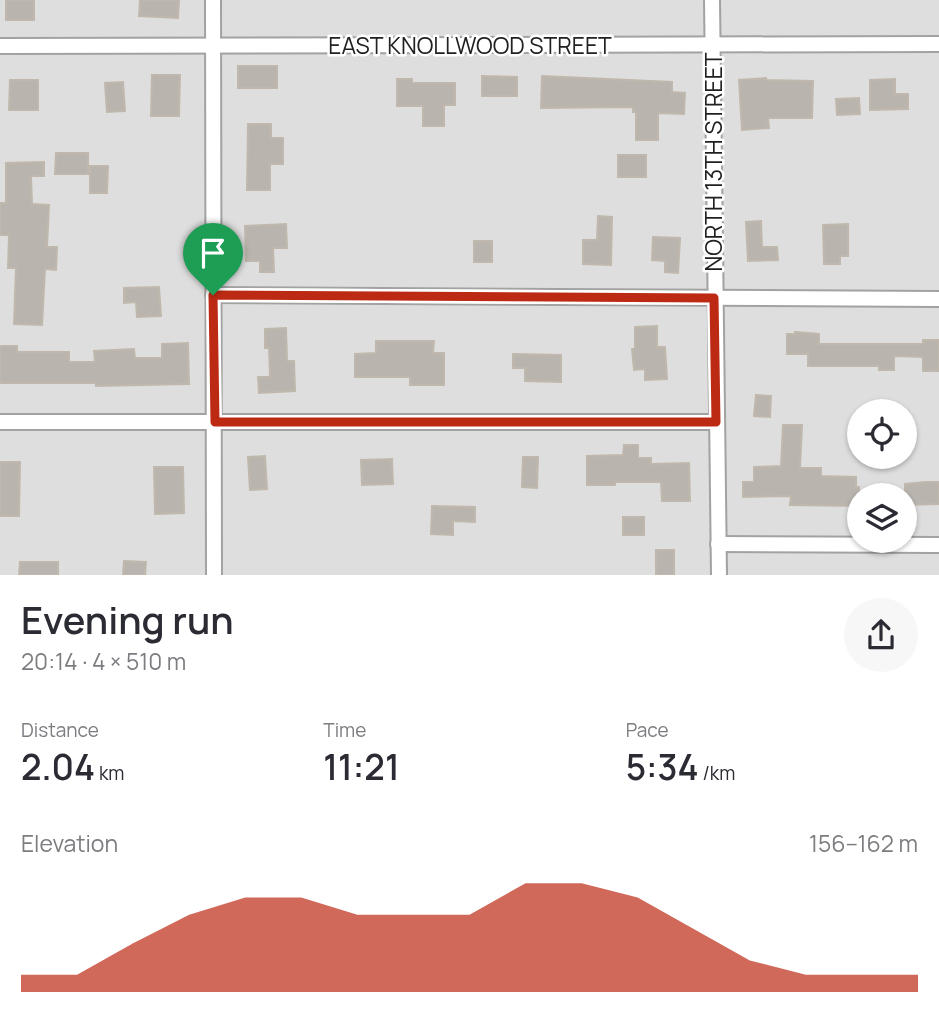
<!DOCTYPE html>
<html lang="en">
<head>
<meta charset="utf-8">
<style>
	body { margin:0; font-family:Manrope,sans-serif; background:#f7f7f7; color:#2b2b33; height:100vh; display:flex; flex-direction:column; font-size:26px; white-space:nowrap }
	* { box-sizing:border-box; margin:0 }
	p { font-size:23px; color:#7c7c81 }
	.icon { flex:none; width:38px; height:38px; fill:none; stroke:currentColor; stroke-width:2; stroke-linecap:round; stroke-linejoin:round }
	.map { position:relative; height:575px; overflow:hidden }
	.panel { display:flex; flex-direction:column; background:#fff; flex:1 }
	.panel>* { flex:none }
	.tools { position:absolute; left:847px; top:399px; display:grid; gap:14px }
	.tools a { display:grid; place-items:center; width:70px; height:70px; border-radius:50%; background:#fff; box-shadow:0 2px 5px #0004; font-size:35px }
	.pin { position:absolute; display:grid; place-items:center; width:60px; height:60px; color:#fff; margin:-72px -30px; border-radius:50% 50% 50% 0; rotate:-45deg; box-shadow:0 0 7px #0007 }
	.pin .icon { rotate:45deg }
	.round { display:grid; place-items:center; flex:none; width:74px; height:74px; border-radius:37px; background:#f7f7f7 }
	.overview { display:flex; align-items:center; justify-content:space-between; height:119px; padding:0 21px }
	h1 { font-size:38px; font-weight:600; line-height:52px }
	.metrics { display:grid; grid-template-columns:repeat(3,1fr); gap:10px; height:119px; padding:7px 21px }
	.metrics div { display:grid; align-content:center }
	.metrics b { font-size:35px; font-weight:600 }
	.metrics small { font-size:19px; font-weight:400 }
	.metrics p { font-size:19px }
	.chart { height:196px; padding:14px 21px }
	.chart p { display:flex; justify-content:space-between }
	.chart svg { width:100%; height:126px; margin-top:7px; fill:#bd2a14; opacity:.7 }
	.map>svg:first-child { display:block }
</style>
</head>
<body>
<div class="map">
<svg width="939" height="575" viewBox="0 0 939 575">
	<rect width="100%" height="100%" fill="#f0eee8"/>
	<path fill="#dfdede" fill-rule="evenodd" d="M0 0H939V575H0ZM859 411H905V457H859ZM859 495H905V541H859Z"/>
	<g fill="#b9b5ae" stroke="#c0b8ac" stroke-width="2">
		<rect x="6" y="0" width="28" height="20"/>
		<path d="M140 0H179L178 18 139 16Z"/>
		<rect x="238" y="66" width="39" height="22"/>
		<path d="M152 75H180L179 116H151Z"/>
		<path d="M482 76 517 77V96H482Z"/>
		<path d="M542 76 672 82V92L685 93 684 114 658 113V140H636V112H633V107L541 108Z"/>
		<path d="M766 78V80L813 81 812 118H768L769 128 742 130 739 80Z"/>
		<path d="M397 79H412V83H455V105H444V126H423V106H397Z"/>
		<path d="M895 79V94H908V109L870 110V80Z"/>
		<path d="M10 80H38V110H9Z"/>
		<path d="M123 82 125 111 107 112 105 83Z"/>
		<path d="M859 98 860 114 837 115 836 99Z"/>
		<path d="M248 124H271V138H283V164H270V190H247Z"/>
		<path d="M56 153H88V174H55Z"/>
		<rect x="618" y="155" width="28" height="22"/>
		<path d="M44 162V176H31L32 204 49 205 47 247H57L56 270 45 269 42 325 14 324 16 268H8L9 235H0V203H6V163Z"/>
		<path d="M90 166H108L107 193H90Z"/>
		<path d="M598 216 612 217 611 265 583 264V240H597Z"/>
		<path d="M761 221 762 247H777L778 260 748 261 746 222Z"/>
		<path d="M286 224 287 248H273L274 272H260V261H246L245 226Z"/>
		<path d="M848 224V256H840V264H824L823 225Z"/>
		<path d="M653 237 680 238 678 273 665 272V261L652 260Z"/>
		<rect x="474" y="241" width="18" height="21"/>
		<path d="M159 287 161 316 137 317 136 302 124 303V288Z"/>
		<path d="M657 326V347H665L667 379 645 380V369L634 370 632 349H635V327Z"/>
		<path d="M286 328 287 361H294L295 391 259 393 258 377H270L269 348H265V329Z"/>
		<path d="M795 332 819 334V344H923V340H939V371H923V357L894 356V370H879V366H808V354H787V334H795Z"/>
		<path d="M376 341H434L433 353H444V385H410V377H355V354L376 353Z"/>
		<path d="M188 343 189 384 96 386V383H0V346H17V352H69V362H95L94 351 134 349 135 358H162V344Z"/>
		<path d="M513 354 561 355V382L525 381V368H513Z"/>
		<path d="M756 395 771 396 770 417 754 416Z"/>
		<path d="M783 425H802L800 468H821V476L856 477V487H859V506L790 505 791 496 743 497V482H754V467L781 466Z"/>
		<path d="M624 445H638V458H651V464L689 463 690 501H662L661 482H615V485H587V456L623 455Z"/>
		<path d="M265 456 267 489 250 490 248 457Z"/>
		<path d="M523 457H538L537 488 522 487Z"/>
		<path d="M392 459 393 484 362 485 361 460Z"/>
		<path d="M0 462H20L19 516H0Z"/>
		<path d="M154 467H183L184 513 155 514Z"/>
		<path d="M926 482H939V504L905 505V484Z"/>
		<path d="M432 506 475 507V522L453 521V535L431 534Z"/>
		<rect x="623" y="517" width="21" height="18"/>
		<rect x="656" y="550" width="18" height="25"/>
		<path d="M124 561 146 562 145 575H123Z"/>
		<path d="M20 562H58V575H19Z"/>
	</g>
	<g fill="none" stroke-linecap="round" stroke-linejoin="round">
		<defs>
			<g id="minor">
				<path d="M213 0 214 575"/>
				<path d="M712 0 719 575"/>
				<path d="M0 46 939 44"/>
				<path d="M213 295 939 299"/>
				<path d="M0 422H716"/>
				<path d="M718 544 939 545"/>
			</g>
		</defs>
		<use href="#minor" stroke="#a2a2a2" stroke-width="18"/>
		<use href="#minor" stroke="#fff" stroke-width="14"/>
	</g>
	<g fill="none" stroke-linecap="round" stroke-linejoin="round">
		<defs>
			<path id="route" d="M213 295 714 298 716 422H215Z"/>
		</defs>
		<use href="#route" stroke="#fff" stroke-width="14"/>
		<use href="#route" stroke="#bd2a14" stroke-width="9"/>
	</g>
	<g text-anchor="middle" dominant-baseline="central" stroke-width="5" stroke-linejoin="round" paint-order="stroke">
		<g font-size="23" fill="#212121" stroke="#fff">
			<text x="470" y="45">EAST KNOLLWOOD STREET</text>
			<text transform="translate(713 162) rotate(-90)">NORTH 13TH STREET</text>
		</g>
	</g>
</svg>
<div class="tools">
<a><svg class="icon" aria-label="locate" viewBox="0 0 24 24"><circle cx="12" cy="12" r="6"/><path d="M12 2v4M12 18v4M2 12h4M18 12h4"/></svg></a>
<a><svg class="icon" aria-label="layers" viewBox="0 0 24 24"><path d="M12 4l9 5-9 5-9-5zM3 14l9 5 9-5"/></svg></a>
</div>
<div class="pin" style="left:213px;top:295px;background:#1e9e55"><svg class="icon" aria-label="arrive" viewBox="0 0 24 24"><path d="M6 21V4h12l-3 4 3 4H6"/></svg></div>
</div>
<section class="panel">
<div class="overview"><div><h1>Evening run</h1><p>20:14 · 4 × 510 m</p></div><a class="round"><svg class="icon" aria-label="share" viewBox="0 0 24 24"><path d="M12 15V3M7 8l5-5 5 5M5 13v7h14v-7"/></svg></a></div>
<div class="metrics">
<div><p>Distance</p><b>2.04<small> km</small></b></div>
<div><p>Time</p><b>11:21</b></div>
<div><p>Pace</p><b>5:34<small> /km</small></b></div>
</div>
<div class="chart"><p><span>Elevation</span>156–162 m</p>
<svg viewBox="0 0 160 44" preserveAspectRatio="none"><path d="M0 44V38L10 38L20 27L30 17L40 11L50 11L60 17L70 17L80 17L90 6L100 6L110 11L120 22L130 33L140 38L150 38L160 38V44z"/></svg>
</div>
</section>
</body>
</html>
